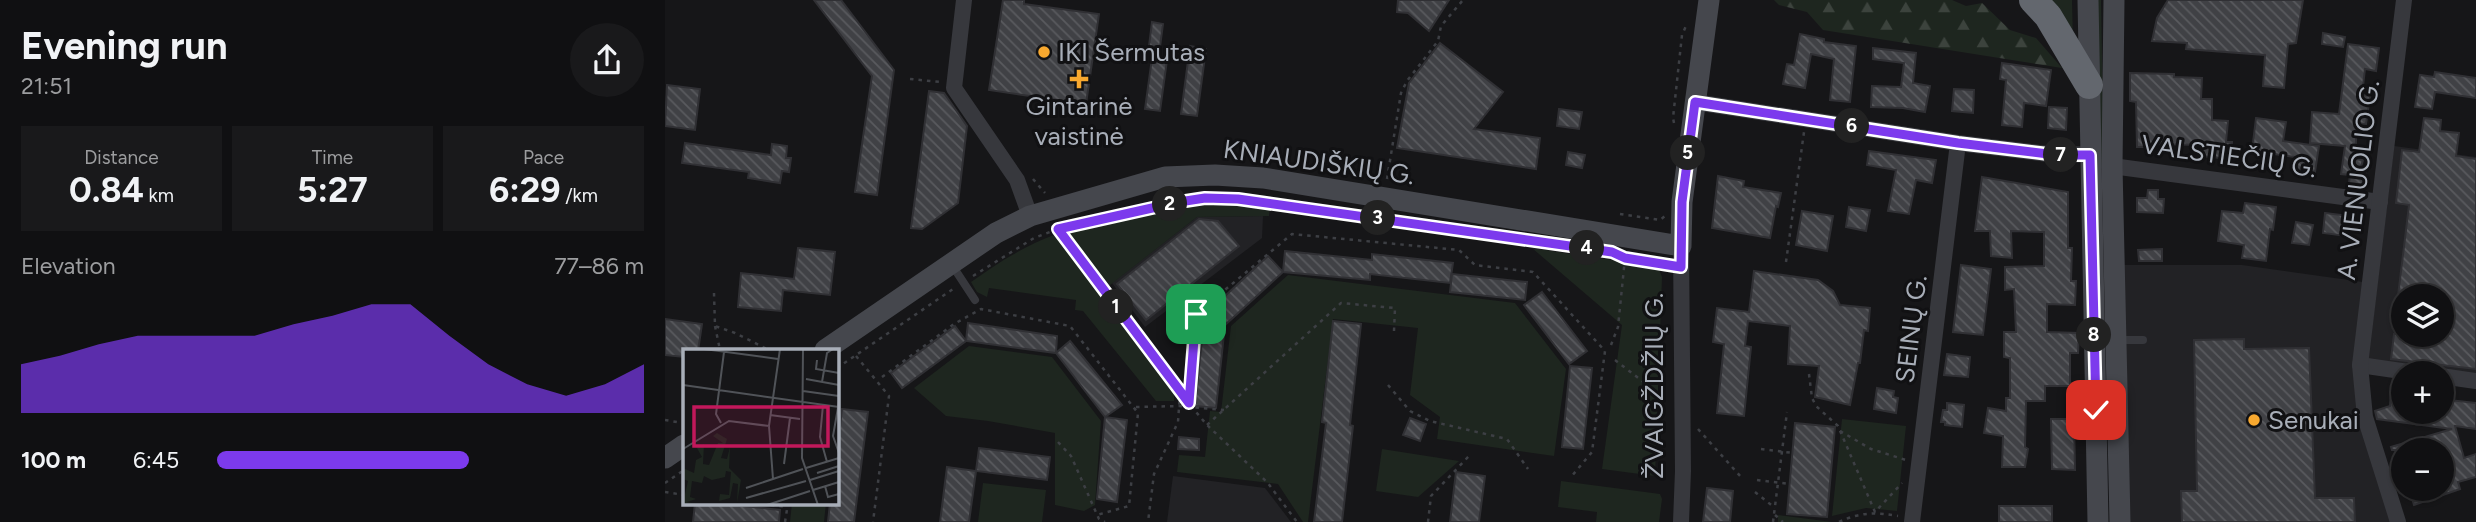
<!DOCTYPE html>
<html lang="en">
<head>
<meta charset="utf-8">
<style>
	body { margin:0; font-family:Figtree,sans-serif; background:#19191b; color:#f1f3f6; height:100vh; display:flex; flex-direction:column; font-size:26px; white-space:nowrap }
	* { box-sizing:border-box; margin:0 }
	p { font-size:23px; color:#9c9d9f }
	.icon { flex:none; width:38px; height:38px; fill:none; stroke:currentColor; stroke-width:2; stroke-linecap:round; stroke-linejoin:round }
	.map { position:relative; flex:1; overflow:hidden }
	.details { display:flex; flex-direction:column; background:#101012; width:665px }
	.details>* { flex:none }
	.controls { position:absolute; left:1726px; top:284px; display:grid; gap:14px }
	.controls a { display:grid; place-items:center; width:63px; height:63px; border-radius:50%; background:#101012; box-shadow:0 2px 5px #0004,0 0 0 2px #303032; font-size:35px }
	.pin { position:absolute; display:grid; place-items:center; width:60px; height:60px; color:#fff; margin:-30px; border-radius:14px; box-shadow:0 4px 10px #0006 }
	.km { position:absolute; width:35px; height:35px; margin:-18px; border-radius:50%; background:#222; color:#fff; font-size:19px; line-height:35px; text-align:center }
	.round { display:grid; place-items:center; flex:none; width:74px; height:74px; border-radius:37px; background:#19191b }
	.headline { display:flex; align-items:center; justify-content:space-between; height:119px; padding:0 21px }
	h1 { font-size:38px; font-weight:700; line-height:52px }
	.metrics { display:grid; grid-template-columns:repeat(3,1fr); gap:10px; height:119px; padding:7px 21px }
	.metrics div { display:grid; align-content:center; border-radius:0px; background:#19191b; text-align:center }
	.metrics b { font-size:35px; font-weight:700 }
	.metrics small { font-size:19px; font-weight:400 }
	.metrics p { font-size:19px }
	.chart { height:196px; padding:14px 21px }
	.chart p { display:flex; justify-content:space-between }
	.chart svg { width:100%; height:126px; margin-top:7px; fill:#7c3aed; opacity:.7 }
	ul { padding:0 21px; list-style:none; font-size:23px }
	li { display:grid; grid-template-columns:112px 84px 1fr; align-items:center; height:52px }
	li i { height:18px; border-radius:9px; background:#7c3aed }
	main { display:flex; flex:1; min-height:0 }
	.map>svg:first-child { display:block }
</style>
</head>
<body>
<main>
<section class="details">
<div class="headline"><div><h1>Evening run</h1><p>21:51</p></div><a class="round"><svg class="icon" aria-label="share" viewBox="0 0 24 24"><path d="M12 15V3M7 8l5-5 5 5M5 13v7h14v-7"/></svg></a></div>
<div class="metrics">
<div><p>Distance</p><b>0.84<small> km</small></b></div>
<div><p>Time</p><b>5:27</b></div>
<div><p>Pace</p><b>6:29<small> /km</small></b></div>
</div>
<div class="chart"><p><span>Elevation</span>77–86 m</p>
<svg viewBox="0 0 160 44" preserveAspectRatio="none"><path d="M0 44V27L10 24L20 20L30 17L40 17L50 17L60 17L70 13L80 10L90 6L100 6L110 17L120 27L130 34L140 38L150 34L160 27V44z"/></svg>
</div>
<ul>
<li><b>100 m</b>6:45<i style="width:59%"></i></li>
</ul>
</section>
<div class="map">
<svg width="1811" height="522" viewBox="0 0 1811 522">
	<defs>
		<pattern id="forest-firs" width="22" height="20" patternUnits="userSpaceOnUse" patternTransform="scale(1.75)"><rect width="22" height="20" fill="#1e261f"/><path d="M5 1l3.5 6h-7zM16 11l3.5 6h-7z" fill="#3c433d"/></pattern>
		<pattern id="building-back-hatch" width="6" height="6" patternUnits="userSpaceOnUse" patternTransform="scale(1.75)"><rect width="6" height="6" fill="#404145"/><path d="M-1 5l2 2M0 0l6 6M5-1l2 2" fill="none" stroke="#595a5e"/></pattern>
	</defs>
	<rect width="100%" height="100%" fill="#161618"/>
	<g fill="#222225" fill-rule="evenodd">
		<path d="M1729 146 1811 157V375L1703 360ZM1738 296H1776V334H1738Z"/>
		<path d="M598 216 597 238 480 327 447 283 532 217Z"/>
		<path d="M1455 265H1577L1705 283 1695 365 1733 522H1462Z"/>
		<path d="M508 476 600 488 626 522H502Z"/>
	</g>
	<g fill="#1e261f">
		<path d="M1379 0H1407L1408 43Z"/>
		<path d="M1429 0H1436L1439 168H1433Z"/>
		<path d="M540 204 605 206 604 216 532 217 440 289 399 232Z"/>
		<path d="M392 234 509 391V401H491L418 311 410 310 411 300 324 288 322 297 312 292 306 282C333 263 360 245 392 234Z"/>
		<path d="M867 248 993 267 997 277 990 476 937 469 957 325Z"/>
		<path d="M623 275 850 303 901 369 889 456 772 439 775 417 745 395 753 328 668 319 643 522H638L613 484 512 472 514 455 540 457 545 411 556 412 566 326Z"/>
		<path d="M304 346 387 357 436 421 430 505 419 511 390 505V433L323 421 281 416 249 388Z"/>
		<path d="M1177 419 1241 426 1232 511 1201 508 1167 516Z"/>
		<path d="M717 449 794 461 753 497 711 491Z"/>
		<path d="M896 481 995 494 997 499 994 522H931L932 512 893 507Z"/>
		<path d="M318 483 381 490 377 522H313Z"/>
		<path d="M127 503H161L159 522H125Z"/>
		<path d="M1113 515 1167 522H1113Z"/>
	</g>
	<path fill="url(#forest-firs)" d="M1109 0H1287L1301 6 1317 3 1345 30 1371 38 1397 68 1158 30 1142 12 1114 5Z"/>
	<g fill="url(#building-back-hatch)" stroke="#303034" stroke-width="2">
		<path d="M149 0H176L229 70 212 195 190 192 207 76Z"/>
		<path d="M338 0H359V4L434 14 421 104 324 90Z"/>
		<path d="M733 0H784L764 31 743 13 732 12Z"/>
		<path d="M1503 0H1638L1631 43 1623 44 1619 88 1598 86 1600 55 1521 49 1522 43 1487 41 1492 18Z"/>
		<path d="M487 22 498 24 495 47 484 46Z"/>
		<path d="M1658 33 1680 37 1678 47 1657 44Z"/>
		<path d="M1135 34 1159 39V42L1191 46 1185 102 1165 100 1169 59 1146 54 1140 88 1118 84 1122 64 1129 65Z"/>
		<path d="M775 43 838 92 809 129 875 138 871 169 732 148 744 83Z"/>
		<path d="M1683 44 1714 48 1711 71 1700 69 1697 95 1705 96 1701 124 1692 123 1690 159 1698 160 1696 167 1701 168 1699 185 1684 183 1685 175 1676 174 1680 146 1645 143 1647 112 1674 114Z"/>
		<path d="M525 46 541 49 532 116 516 114Z"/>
		<path d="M1208 48 1251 53 1248 83 1265 86 1260 112 1238 108 1206 107 1207 86 1236 87 1239 63 1208 59Z"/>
		<path d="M487 58 502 60 495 111 480 109Z"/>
		<path d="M1337 63 1386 70 1381 106 1359 103 1357 127 1337 125 1341 80 1335 79Z"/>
		<path d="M1770 72 1811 78V98L1770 92 1767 109 1750 107 1755 75 1769 77Z"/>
		<path d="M1465 73 1509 74V77L1537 78 1536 99H1547V120L1563 121 1561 142H1567L1565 159 1537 156 1538 145 1490 144V147H1472L1471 102 1465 101Z"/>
		<path d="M2 85 35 89 30 130 0 126Z"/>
		<path d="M1289 89 1309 90 1308 113 1287 111Z"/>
		<path d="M264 91 279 93 302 126 293 203 257 229 246 228Z"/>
		<path d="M1384 107 1402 108 1401 130 1383 128Z"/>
		<path d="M894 109 917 112 914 129 892 126Z"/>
		<path d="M1591 118 1621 122 1618 141 1654 146 1650 172 1628 169 1630 157 1587 151Z"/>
		<path d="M1759 118 1776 120 1775 131 1794 133 1791 156 1811 159V369L1726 359 1729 334H1776V296H1733L1744 205 1731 203 1737 150 1754 152Z"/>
		<path d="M20 143 106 155 107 144 122 146 121 158H126L124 172 117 171 115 183 83 178 84 172 17 163Z"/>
		<path d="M1204 151 1271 160 1267 183 1251 180 1244 214 1223 211 1231 170 1202 165Z"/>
		<path d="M903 152 920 155 917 168 901 165Z"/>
		<path d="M1053 176 1079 181 1078 187 1116 193 1113 207 1111 206 1105 238 1047 228Z"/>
		<path d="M1317 177 1403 192V248H1407L1406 281H1411L1410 305 1382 304V332L1414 333 1413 353H1405V386H1380V401H1361L1360 447 1363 449 1360 467H1337L1338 436 1319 433 1323 408 1341 411V398H1345V358L1339 357V332H1351L1349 289 1340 290V267L1379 266V232L1346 231 1347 258 1326 256 1325 231H1310Z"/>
		<path d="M1483 190H1493V199H1499L1498 213 1472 212V198H1482Z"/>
		<path d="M1580 203 1611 207 1608 230 1605 229 1601 261 1577 258 1579 245 1553 241 1557 211 1578 213Z"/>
		<path d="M1184 207 1205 210 1201 231 1181 227Z"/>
		<path d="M1137 211 1168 216 1162 251 1131 245Z"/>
		<path d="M1660 213 1685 216 1681 236 1658 233Z"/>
		<path d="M534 219 553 221 574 246 481 320 452 284Z"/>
		<path d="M1631 222 1648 225 1644 245 1627 243Z"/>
		<path d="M133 248 170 252 165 295 118 290 116 311 73 307 76 273 129 279Z"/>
		<path d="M1497 249V261H1474L1473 250Z"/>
		<path d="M620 251 707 260V254L788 263 785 283 705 274V280L618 272Z"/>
		<path d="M603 256 618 272 560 325 546 309Z"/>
		<path d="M1296 265 1326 269 1318 335 1288 332Z"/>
		<path d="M1089 271 1153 280 1168 291 1175 305 1205 308 1203 331 1199 330 1195 363H1193L1185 405 1150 397 1154 366 1123 364 1125 326 1083 321 1080 346 1086 347 1079 416 1052 413 1059 344 1048 342 1052 308 1084 312Z"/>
		<path d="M787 274 862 282 860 300 785 292Z"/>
		<path d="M877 292 922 351 904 364 859 305Z"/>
		<path d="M0 319 37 324 33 351H19V357L0 355Z"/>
		<path d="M668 321 696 324 685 425 688 426 677 522H649L661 423 657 422Z"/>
		<path d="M539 322 560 325 551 408 530 406Z"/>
		<path d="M303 323 392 336 391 353 301 341Z"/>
		<path d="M290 326 301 341 237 388 226 373Z"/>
		<path d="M1579 339V349L1644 348 1650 498H1689L1690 522H1517L1516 491H1532L1529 340Z"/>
		<path d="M405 341 457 405 440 417 391 353Z"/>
		<path d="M1282 354 1305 357 1303 377 1279 375Z"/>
		<path d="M905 366 927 368 918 449 897 447Z"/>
		<path d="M1212 388 1229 391 1228 397 1233 398 1231 413 1209 409Z"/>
		<path d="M1726 391 1738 393V411H1776V399L1811 403V429L1790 426 1799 458 1811 454V477L1793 482 1795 489 1749 505 1744 488H1776V450H1727L1726 447 1787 429 1712 419 1710 411 1725 406Z"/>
		<path d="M1282 403 1299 405 1297 427 1280 425V422H1276L1278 410H1282Z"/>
		<path d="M177 409 203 412 189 522H163L165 503H172V452Z"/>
		<path d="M440 417 462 420 452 502 432 499Z"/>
		<path d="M745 418 761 424 755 441 738 435Z"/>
		<path d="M1386 419H1409L1410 470 1387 469Z"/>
		<path d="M1130 423 1170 427 1162 517 1122 514Z"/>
		<path d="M514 437 534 439V450L513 449Z"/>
		<path d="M314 448 385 457 382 480 311 471Z"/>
		<path d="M282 467 311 471 304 522H275Z"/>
		<path d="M791 472 820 476 814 522H785Z"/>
		<path d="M1042 488 1068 491 1065 522H1038Z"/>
		<path d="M30 503H53L115 510 114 522H28Z"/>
		<rect x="1334" y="506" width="53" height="16"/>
	</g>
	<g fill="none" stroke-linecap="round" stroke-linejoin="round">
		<g stroke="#3d3f44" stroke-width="2.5" stroke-dasharray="3.5 5" stroke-linecap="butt">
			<path d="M245 79 276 82"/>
			<path d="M1009 123 1008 118 1017 35 1021 26"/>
			<path d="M368 179 380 193"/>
			<path d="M722 179 736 93 742 81 773 41 776 26 798 0"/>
			<path d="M955 214 995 220 1000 216"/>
			<path d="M393 229 515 393 513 422 489 474 483 522"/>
			<path d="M953 255 960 258 1001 264"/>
			<path d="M1121 262 1139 132"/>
			<path d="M308 276 369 238 393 229 514 202 540 198 573 199 826 234"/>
			<path d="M49 293 50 326 70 333 104 350"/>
			<path d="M50 326 55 350"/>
			<path d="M946 345 953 327 960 258"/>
			<path d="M191 356 224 396 208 522"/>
			<path d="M950 360 1003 401"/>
			<path d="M172 368 291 287"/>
			<path d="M1144 374 1147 398 1151 406 1173 426 1210 512 1237 483"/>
			<path d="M217 377 289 324 316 309 405 326 473 413 464 506 432 515"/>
			<path d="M723 385 745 411 765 421 842 439 863 469"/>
			<path d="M515 393 542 425 602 482 632 522"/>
			<path d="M524 403 531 314 627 234 794 250 810 265 868 272 940 351 927 452 906 477"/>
			<path d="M471 407 514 406 559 410"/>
			<path d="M0 420 12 422"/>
			<path d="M542 425 676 303 730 308 729 331"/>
			<path d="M1033 429 1076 477"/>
			<path d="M1175 431 1206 449 1241 460"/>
			<path d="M393 442 406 456 434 519 440 522"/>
			<path d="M1096 449 1128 453"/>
			<path d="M1092 480 1125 484"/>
			<path d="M0 483 19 470"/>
			<path d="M0 492 19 495"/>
			<path d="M1090 492 1110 508"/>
			<path d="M89 503 122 507"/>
			<path d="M1110 515 1118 522"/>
			<path d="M120 522 123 503"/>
			<path d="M763 522 766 496 804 456"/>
			<path d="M1108 522 1122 412"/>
			<path d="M1174 522C1195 512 1212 512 1233 516"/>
		</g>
		<g stroke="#37383d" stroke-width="8">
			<path d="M287 265 310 300"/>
			<path d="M1452 340H1478"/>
		</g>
		<g stroke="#37383d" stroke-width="16">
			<path d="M299 0 289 88 352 180 365 216"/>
			<path d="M1030 102 1293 143 1391 155 1425 154"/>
			<path d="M1447 166 1715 202"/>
			<path d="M1016 246 1018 471 1016 522"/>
			<path d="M1695 365 1750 373"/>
			<path d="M1776 376 1811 381"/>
			<path d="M1247 522 1293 143"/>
			<path d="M1733 522 1700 417 1695 365 1739 0"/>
		</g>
		<g stroke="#45474d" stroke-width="21">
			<path d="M1423 0 1433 522"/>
			<path d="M1449 0 1447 166 1455 522"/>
			<path d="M160 350 331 233 365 216 500 177 550 175 598 178 1016 246 1017 202 1044 0"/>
			<path d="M0 458 19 445"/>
		</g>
		<path stroke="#63676e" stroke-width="28" d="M1368 0 1383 16 1424 85"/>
	</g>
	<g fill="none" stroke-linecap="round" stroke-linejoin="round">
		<defs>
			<path id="route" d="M531 314 524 403 393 229 514 202 540 198 573 199 947 252 960 258 1016 267 1017 202 1030 102 1293 143 1391 155H1425L1431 410"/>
		</defs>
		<use href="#route" stroke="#fff" stroke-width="14"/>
		<use href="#route" stroke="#7c3aed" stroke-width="9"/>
	</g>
	<g fill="#f7a82f" stroke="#111113" stroke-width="2.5">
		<circle cx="379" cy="52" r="7"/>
		<path d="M410.5 68.5h7v7h7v7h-7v7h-7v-7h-7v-7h7z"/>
		<circle cx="1589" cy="420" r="7"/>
	</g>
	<g text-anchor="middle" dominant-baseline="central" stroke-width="6" stroke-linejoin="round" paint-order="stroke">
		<g font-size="26" fill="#a8aeb8" stroke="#111113" text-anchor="start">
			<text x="393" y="52">IKI Šermutas</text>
			<text x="414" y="106" text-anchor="middle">Gintarinė<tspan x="414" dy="30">vaistinė</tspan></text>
			<text x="1603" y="420">Senukai</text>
		</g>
		<g font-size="26" fill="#a8aeb8" stroke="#111113">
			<text transform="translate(1564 156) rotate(8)">VALSTIEČIŲ G.</text>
			<text transform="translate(654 162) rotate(8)">KNIAUDIŠKIŲ G.</text>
			<text transform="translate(1693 180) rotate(-83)">A. VIENUOLIO G.</text>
			<text transform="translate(1246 329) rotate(-83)">SEINŲ G.</text>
			<text transform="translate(989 386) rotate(-90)">ŽVAIGŽDŽIŲ G.</text>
		</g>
	</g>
	<g transform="translate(18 349)">
		<rect width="156" height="156" fill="#161618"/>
		<path d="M34 84 44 90 38 109 44 110 47 98 46 119 58 131 54 154 55 135 50 134 47 149 36 152 37 145 46 146 48 123 43 122 42 128 29 131 21 127 19 134 9 132 7 148 13 150 4 153 13 155 0 154 5 132 0 130V119L11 124 13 111 19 108 14 99 21 95 20 115 26 116 35 94H40L30 87Z" fill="#1e261f"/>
		<path fill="none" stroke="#505358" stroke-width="2" d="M21 0 95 10M120 0 119 109 135 156M134 11 133 20 156 24M123 30 156 36M139 33 144 4 150 0M0 36 156 58M120 42 156 47M156 53 150 87 156 104M140 56 137 88 144 113M87 66 117 70M38 74 33 65 41 3M86 77 90 130M0 100 46 72 86 77 97 0M101 115 107 69M123 119 156 109M134 124 156 117M127 131 156 122M142 137 145 148 156 145M63 139 120 120M130 141 156 133M63 149 123 132M84 156 127 142"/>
		<path fill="#c2185b" fill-opacity="0.15" stroke="#c2185b" stroke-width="3.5" d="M11 58H145V97H11Z"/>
		<rect width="156" height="156" fill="none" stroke="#a8aeb8" stroke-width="3.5"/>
	</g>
</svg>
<div class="controls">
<a><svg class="icon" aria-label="layers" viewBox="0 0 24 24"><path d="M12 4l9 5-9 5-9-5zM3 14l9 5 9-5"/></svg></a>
<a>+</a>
<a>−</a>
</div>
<div class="pin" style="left:531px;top:314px;background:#1e9e55"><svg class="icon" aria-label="arrive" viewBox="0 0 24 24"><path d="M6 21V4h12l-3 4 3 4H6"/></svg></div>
<div class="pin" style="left:1431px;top:410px;background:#d93025"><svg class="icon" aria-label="check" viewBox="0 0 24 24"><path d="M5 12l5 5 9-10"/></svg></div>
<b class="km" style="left:451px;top:307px">1</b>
<b class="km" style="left:505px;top:204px">2</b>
<b class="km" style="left:713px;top:218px">3</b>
<b class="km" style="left:922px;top:248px">4</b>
<b class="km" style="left:1023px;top:153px">5</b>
<b class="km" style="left:1187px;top:126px">6</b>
<b class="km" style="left:1396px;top:155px">7</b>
<b class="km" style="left:1429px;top:335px">8</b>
</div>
</main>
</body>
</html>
